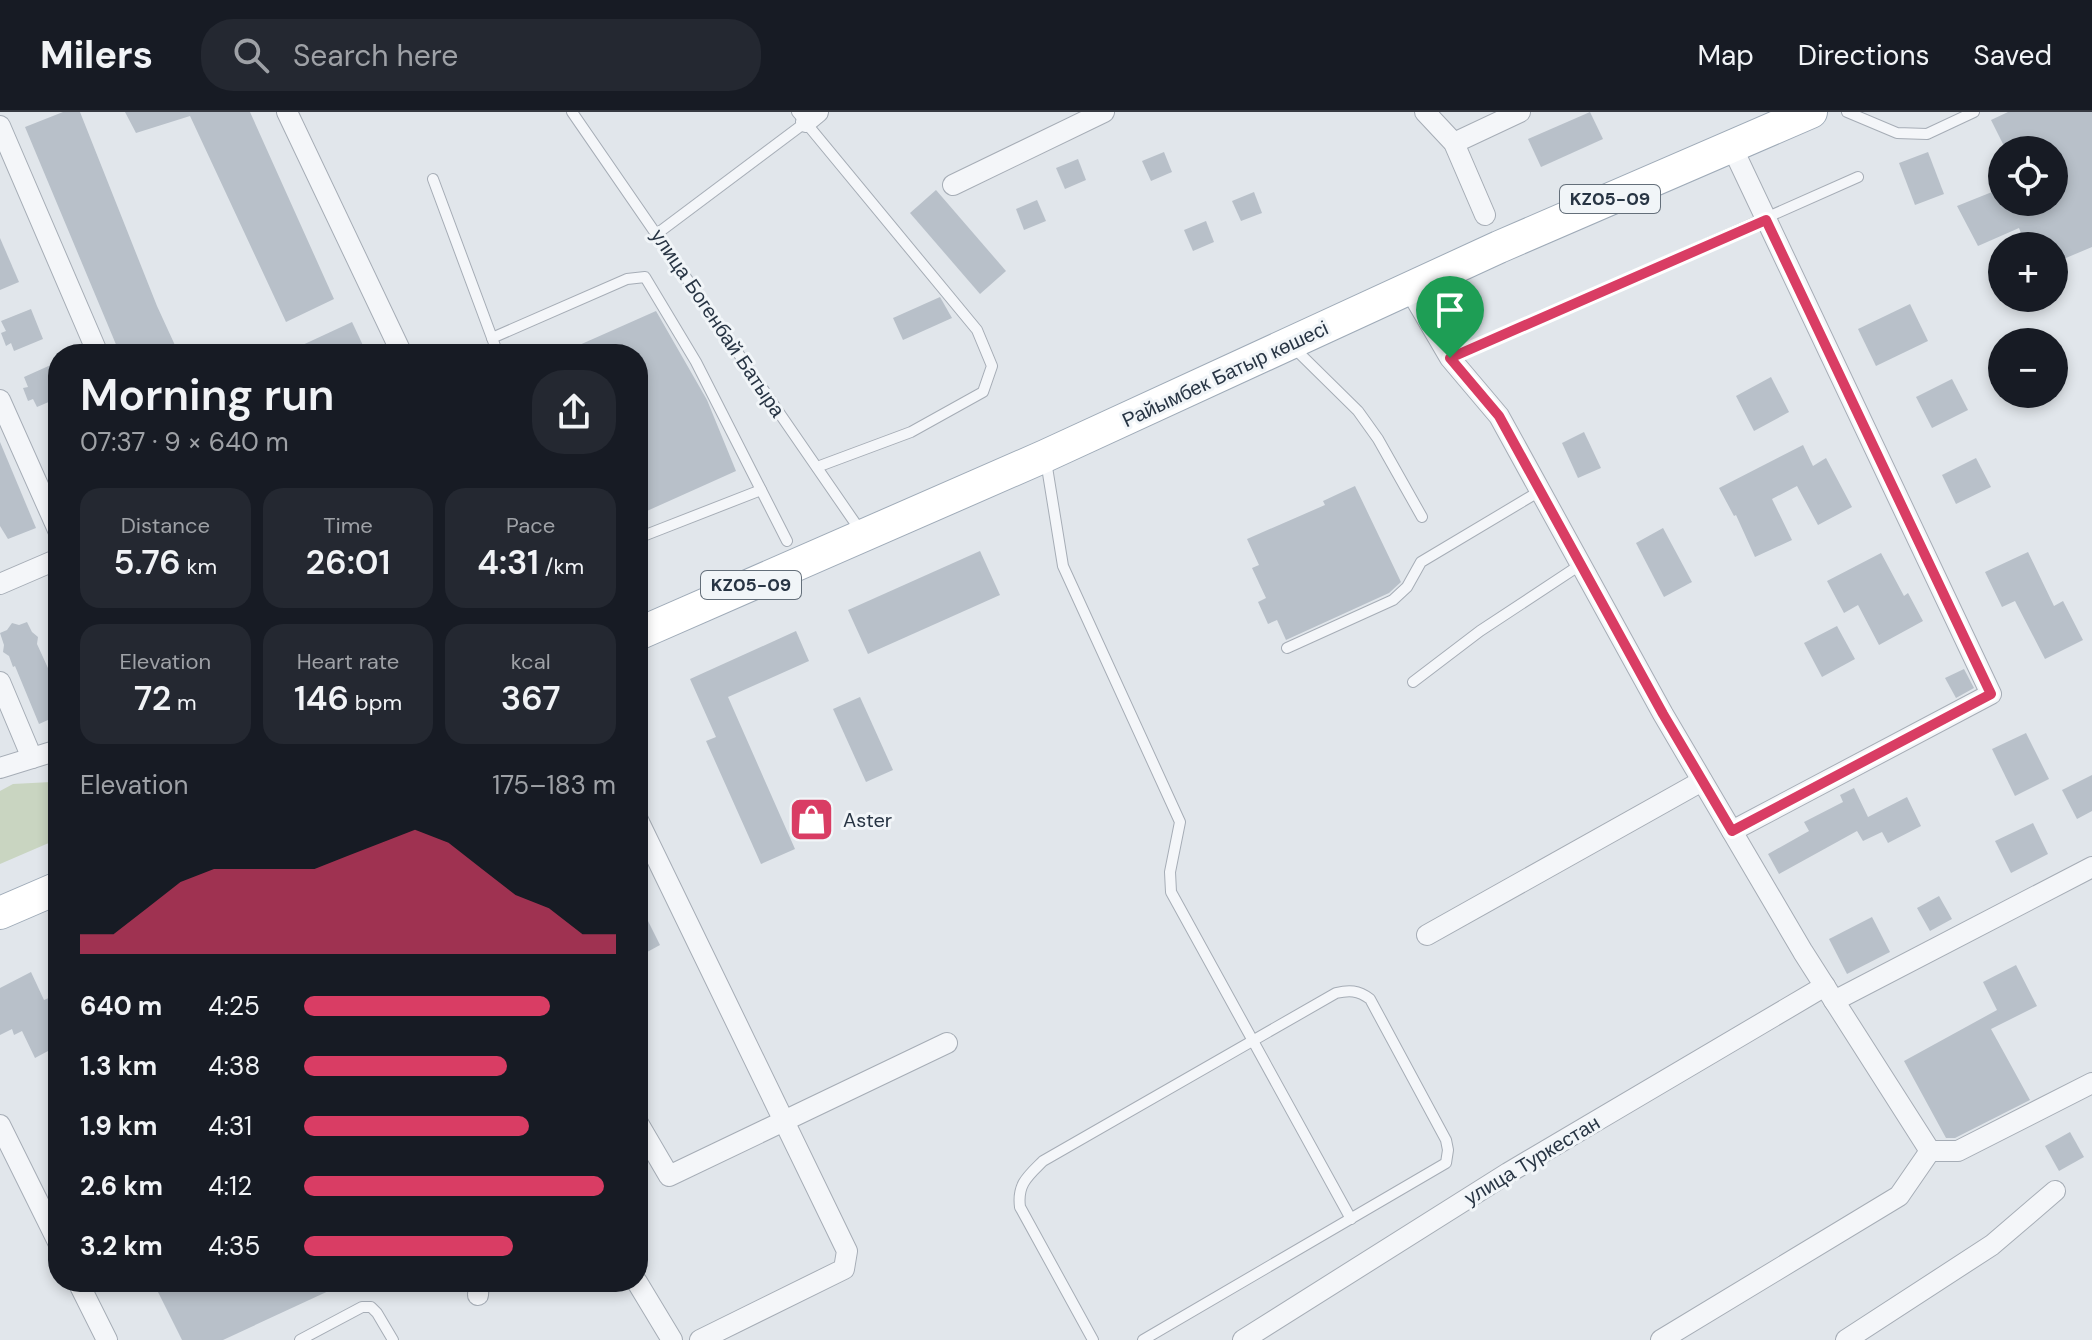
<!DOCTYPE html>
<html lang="en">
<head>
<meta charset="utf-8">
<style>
	body { margin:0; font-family:"DM Sans",sans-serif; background:#242831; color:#f1f3f6; height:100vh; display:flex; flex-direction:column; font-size:30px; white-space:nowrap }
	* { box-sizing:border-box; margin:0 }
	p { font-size:26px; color:#9ea1a6 }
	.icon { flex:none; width:44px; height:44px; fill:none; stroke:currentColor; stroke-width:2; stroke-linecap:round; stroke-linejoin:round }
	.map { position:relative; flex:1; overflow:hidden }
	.sheet { position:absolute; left:48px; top:232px; width:600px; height:948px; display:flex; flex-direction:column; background:#171b24; border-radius:32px; box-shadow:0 4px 12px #0003 }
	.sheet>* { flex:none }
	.buttons { position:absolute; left:1988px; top:24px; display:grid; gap:16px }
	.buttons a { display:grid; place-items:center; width:80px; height:80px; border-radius:50%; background:#171b24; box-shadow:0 4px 12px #0003; font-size:40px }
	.pin { position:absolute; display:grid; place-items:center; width:68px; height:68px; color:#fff; margin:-82px -34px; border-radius:50% 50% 50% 0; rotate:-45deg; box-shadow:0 0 8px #0007 }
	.pin .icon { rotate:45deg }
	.round { display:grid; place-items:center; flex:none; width:84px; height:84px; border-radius:32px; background:#242831 }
	.summary { display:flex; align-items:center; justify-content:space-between; height:136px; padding:0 32px }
	h1 { font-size:44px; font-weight:600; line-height:60px }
	.figures { display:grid; grid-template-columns:repeat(3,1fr); gap:12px; height:136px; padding:8px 32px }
	.figures div { display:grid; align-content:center; border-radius:20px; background:#242831; text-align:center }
	.figures b { font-size:34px; font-weight:600 }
	.figures small { font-size:22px; font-weight:400 }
	.figures p { font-size:22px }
	.chart { height:224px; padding:16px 32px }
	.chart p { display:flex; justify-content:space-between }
	.chart svg { width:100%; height:144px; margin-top:8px; fill:#d93d64; opacity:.7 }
	ul { padding:0 32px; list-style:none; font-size:26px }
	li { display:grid; grid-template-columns:128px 96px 1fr; align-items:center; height:60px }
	li i { height:20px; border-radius:10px; background:#d93d64 }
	header { display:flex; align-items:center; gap:48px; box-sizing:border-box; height:112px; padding:0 40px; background:#171b24; border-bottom:2px solid #363941 }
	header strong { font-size:38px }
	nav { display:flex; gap:44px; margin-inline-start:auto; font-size:28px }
	.search { width:560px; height:72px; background:#242831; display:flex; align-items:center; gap:20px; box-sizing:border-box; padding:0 28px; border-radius:32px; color:#9ea1a6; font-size:30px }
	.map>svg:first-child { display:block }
</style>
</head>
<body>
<header>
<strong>Milers</strong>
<div class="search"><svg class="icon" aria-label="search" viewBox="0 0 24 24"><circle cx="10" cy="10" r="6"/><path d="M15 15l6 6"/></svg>Search here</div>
<nav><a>Map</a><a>Directions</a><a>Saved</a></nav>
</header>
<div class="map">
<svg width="2092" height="1228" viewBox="0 0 2092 1228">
	<rect width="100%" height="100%" fill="#e1e6eb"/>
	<path fill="#c9d5c1" d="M58 664V727L0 752V679L13 672 51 670Z"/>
	<g fill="#b8c0c9">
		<path d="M63 0H80L157 194 179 242H120L25 15Z"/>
		<path d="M125 0H250L334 187 286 210 190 4 136 21Z"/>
		<path d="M1590 0 1603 27 1541 55 1528 27Z"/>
		<path d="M2008 0H2092V135L2054 151V134H2026L2019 116 1978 134 1957 94 2002 76V90H2054V38H2006L1991 8Z"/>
		<path d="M1164 40 1172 60 1151 69 1142 49Z"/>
		<path d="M1928 40 1944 82 1915 93 1899 51Z"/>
		<path d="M1078 47 1086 68 1065 77 1056 56Z"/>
		<path d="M936 78 1006 159 980 182 910 101Z"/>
		<path d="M1254 80 1262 101 1241 109 1232 89Z"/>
		<path d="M1037 88 1046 109 1024 118 1016 97Z"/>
		<path d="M1206 109 1214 130 1193 139 1184 118Z"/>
		<path d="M0 126 19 170 0 178Z"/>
		<path d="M940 185 952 206 903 228 893 206Z"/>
		<path d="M1910 192 1928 229 1876 254 1858 217Z"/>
		<path d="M31 197 43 227 14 239 11 231 6 234 1 221 6 219 1 209Z"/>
		<path d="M656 199 707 288 736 359 638 403V242H559Z"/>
		<path d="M352 210 367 242H283Z"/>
		<path d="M53 252 58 263V286L37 295 33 287 28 289 23 276 28 275 24 265Z"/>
		<path d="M1771 265 1789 300 1754 319 1736 284Z"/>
		<path d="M1952 267 1968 298 1932 316 1916 285Z"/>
		<path d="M1584 320 1601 356 1578 366 1562 331Z"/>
		<path d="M0 330 36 416 8 427 0 414Z"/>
		<path d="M1803 333 1813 354 1826 346 1852 395 1818 413 1797 374 1772 387 1792 428 1755 445 1736 403 1734 404 1719 376Z"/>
		<path d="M1976 346 1991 375 1956 392 1942 363Z"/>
		<path d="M1355 374 1401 470 1389 481 1286 528 1277 508 1268 512 1258 490 1266 486 1252 456 1259 453 1247 427 1325 393 1323 389Z"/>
		<path d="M1663 416 1692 470 1664 485 1636 431Z"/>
		<path d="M980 439 1000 483 868 542 848 498Z"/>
		<path d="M2028 440 2054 494 2063 489 2083 528 2045 547 2015 489 2002 495 1985 460Z"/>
		<path d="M1881 441 1904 484 1908 481 1923 509 1879 533 1858 493 1844 501 1827 469Z"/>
		<path d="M27 510 32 520 38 525 37 532 58 578V610L48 608 39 612 15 554 13 555 9 544 3 540 4 533 0 521 7 518 12 511 19 513Z"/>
		<path d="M1837 514 1855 547 1822 565 1804 531Z"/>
		<path d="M796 519 809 549 728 585 795 737 761 752 706 629 716 625 690 567Z"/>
		<path d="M1964 557 1974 576 1956 586 1945 566Z"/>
		<path d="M860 585 893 658 866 670 833 597Z"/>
		<path d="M2026 621 2049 667 2015 684 1992 637Z"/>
		<path d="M2092 663V699L2077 707 2062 678Z"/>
		<path d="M1854 676 1868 705 1907 685 1921 714 1888 731 1882 720 1863 729 1857 719 1779 762 1768 742 1809 719 1804 710 1843 690 1840 683Z"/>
		<path d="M2033 711 2048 742 2011 761 1995 729Z"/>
		<path d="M1939 784 1952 807 1930 819 1917 796Z"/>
		<path d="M638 789 660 833 638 845Z"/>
		<path d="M1872 805 1890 840 1847 862 1829 827Z"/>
		<path d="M2016 853 2037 894 1991 917 2030 988 1955 1026H1946L1904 949 1997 898 1983 870Z"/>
		<path d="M31 860 44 888 58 882V919L48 939 35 946 22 919 14 923 12 917 0 923V876Z"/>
		<path d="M2070 1020 2084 1045 2059 1059 2045 1034Z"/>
		<path d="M153 1170H348L223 1228H182Z"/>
	</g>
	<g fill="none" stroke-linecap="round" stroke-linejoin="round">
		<defs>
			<g id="service">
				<path d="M572 0 862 421"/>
				<path d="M797 0 977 218 992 254 983 280 911 320 817 355"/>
				<path d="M1847 0 1897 21 1927 22 1974 0"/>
				<path d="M433 67 498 242"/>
				<path d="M658 121 806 10"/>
				<path d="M492 226 627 167 645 165 696 250 787 429"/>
				<path d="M1292 234 1358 299 1378 327 1422 405"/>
				<path d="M1450 246 1858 65"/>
				<path d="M1046 349 1063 454 1180 710 1170 760 1171 780 1351 1107"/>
				<path d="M638 426 761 378"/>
				<path d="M1287 536 1393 488 1407 475 1421 450 1540 379"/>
				<path d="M1413 570 1480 519 1580 453"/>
				<path d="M300 1228 362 1195H371L377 1201 393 1228"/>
				<path d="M1093 1228 1020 1095C1017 1072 1028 1064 1043 1049L1336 881C1349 878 1358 878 1370 887L1446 1028 1448 1038 1446 1051 1143 1228"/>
			</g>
			<g id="minor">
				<path d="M287 0 402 242"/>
				<path d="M1425 0 1454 31 1485 103"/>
				<path d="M806 10 818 0"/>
				<path d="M0 14 98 242"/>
				<path d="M1454 31 1520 0"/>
				<path d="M953 73 1104 0"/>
				<path d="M1409 176 1450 246 1499 304 1663 602 1803 840 1930 1039 1899 1084 1661 1228"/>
				<path d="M0 288 58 418"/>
				<path d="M0 472 58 447"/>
				<path d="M0 570 32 646"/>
				<path d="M0 656 58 638"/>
				<path d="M638 708 847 1139 844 1157 700 1228"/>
				<path d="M1732 719 1991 582 1732 35"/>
				<path d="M1427 823 1702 669"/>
				<path d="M1834 889 2092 755"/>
				<path d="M638 1011 669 1064 947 931"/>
				<path d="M0 1013 58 1130"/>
				<path d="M1930 1039H1958L2092 971"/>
				<path d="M78 1170 107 1228"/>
				<path d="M637 1170 672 1228"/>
				<path d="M478 1183 479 1170"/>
				<path d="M1243 1228 1508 1061 1825 874"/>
				<path d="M1846 1228 1992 1133 2055 1079"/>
			</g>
			<g id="primary">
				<path d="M638 522 1045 344 1499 135 1811 0"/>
				<path d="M0 801 58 776"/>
			</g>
		</defs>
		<use href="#service" stroke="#a6adb6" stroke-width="12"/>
		<use href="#minor" stroke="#a6adb6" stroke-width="22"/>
		<use href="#primary" stroke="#9fabb8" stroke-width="34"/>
		<use href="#service" stroke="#f4f6f9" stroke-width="10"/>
		<use href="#minor" stroke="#f4f6f9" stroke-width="20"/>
		<use href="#primary" stroke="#fff" stroke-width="32"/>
	</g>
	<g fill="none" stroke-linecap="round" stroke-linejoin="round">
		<defs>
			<path id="route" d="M1766 108 1991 582 1732 719 1663 602 1499 304 1450 246Z"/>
		</defs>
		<use href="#route" stroke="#fff" stroke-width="16"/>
		<use href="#route" stroke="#d93d64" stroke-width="10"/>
	</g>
	<defs>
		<symbol id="shop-square" viewBox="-11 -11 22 22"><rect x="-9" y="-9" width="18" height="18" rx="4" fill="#d93d64" stroke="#f1f5f8"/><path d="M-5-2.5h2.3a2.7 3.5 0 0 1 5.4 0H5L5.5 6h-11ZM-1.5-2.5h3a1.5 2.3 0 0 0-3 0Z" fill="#fff"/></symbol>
	</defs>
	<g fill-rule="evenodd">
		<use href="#shop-square" x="786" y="682" width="51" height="51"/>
	</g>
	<g text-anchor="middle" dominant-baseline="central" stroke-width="6" stroke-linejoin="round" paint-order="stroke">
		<g fill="#f1f5f8" stroke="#646f7a" stroke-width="2">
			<rect x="1560" y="73" width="100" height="28" rx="6"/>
			<rect x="701" y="459" width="100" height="28" rx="6"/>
		</g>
		<g font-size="18" font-weight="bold" fill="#283544">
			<text x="1610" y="87">KZ05-09</text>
			<text x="751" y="473">KZ05-09</text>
		</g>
		<g font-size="20" fill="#283544" stroke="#f1f5f8">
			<text transform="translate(718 211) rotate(56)">улица Богенбай Батыра</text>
			<text transform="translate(1225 262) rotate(-25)">Райымбек Батыр көшесі</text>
			<text transform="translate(1532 1048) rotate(-31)">улица Туркестан</text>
		</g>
		<g font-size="20" fill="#283544" stroke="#f1f5f8" text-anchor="start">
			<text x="843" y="708">Aster</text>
		</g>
	</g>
</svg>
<div class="buttons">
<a><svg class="icon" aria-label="locate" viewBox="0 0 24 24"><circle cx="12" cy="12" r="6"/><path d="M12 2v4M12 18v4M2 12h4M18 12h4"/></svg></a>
<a>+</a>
<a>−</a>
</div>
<div class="pin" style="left:1450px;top:246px;background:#1e9e55"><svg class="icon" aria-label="arrive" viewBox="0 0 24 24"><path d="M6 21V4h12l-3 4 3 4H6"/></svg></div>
<section class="sheet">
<div class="summary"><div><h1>Morning run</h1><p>07:37 · 9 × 640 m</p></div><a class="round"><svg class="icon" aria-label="share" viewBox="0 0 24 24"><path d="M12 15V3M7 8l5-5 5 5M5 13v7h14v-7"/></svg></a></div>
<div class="figures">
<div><p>Distance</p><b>5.76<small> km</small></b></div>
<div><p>Time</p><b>26:01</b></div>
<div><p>Pace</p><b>4:31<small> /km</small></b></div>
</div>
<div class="figures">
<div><p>Elevation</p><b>72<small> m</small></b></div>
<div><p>Heart rate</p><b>146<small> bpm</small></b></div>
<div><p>kcal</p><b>367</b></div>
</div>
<div class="chart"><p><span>Elevation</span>175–183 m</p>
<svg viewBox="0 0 160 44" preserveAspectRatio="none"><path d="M0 44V38L10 38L20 30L30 22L40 18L50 18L60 18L70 18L80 14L90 10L100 6L110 10L120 18L130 26L140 30L150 38L160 38V44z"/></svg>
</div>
<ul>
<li><b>640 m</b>4:25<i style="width:79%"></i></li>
<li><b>1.3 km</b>4:38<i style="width:65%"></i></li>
<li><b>1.9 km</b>4:31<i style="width:72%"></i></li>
<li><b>2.6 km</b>4:12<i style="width:96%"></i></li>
<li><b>3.2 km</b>4:35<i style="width:67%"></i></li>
</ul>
</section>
</div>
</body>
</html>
